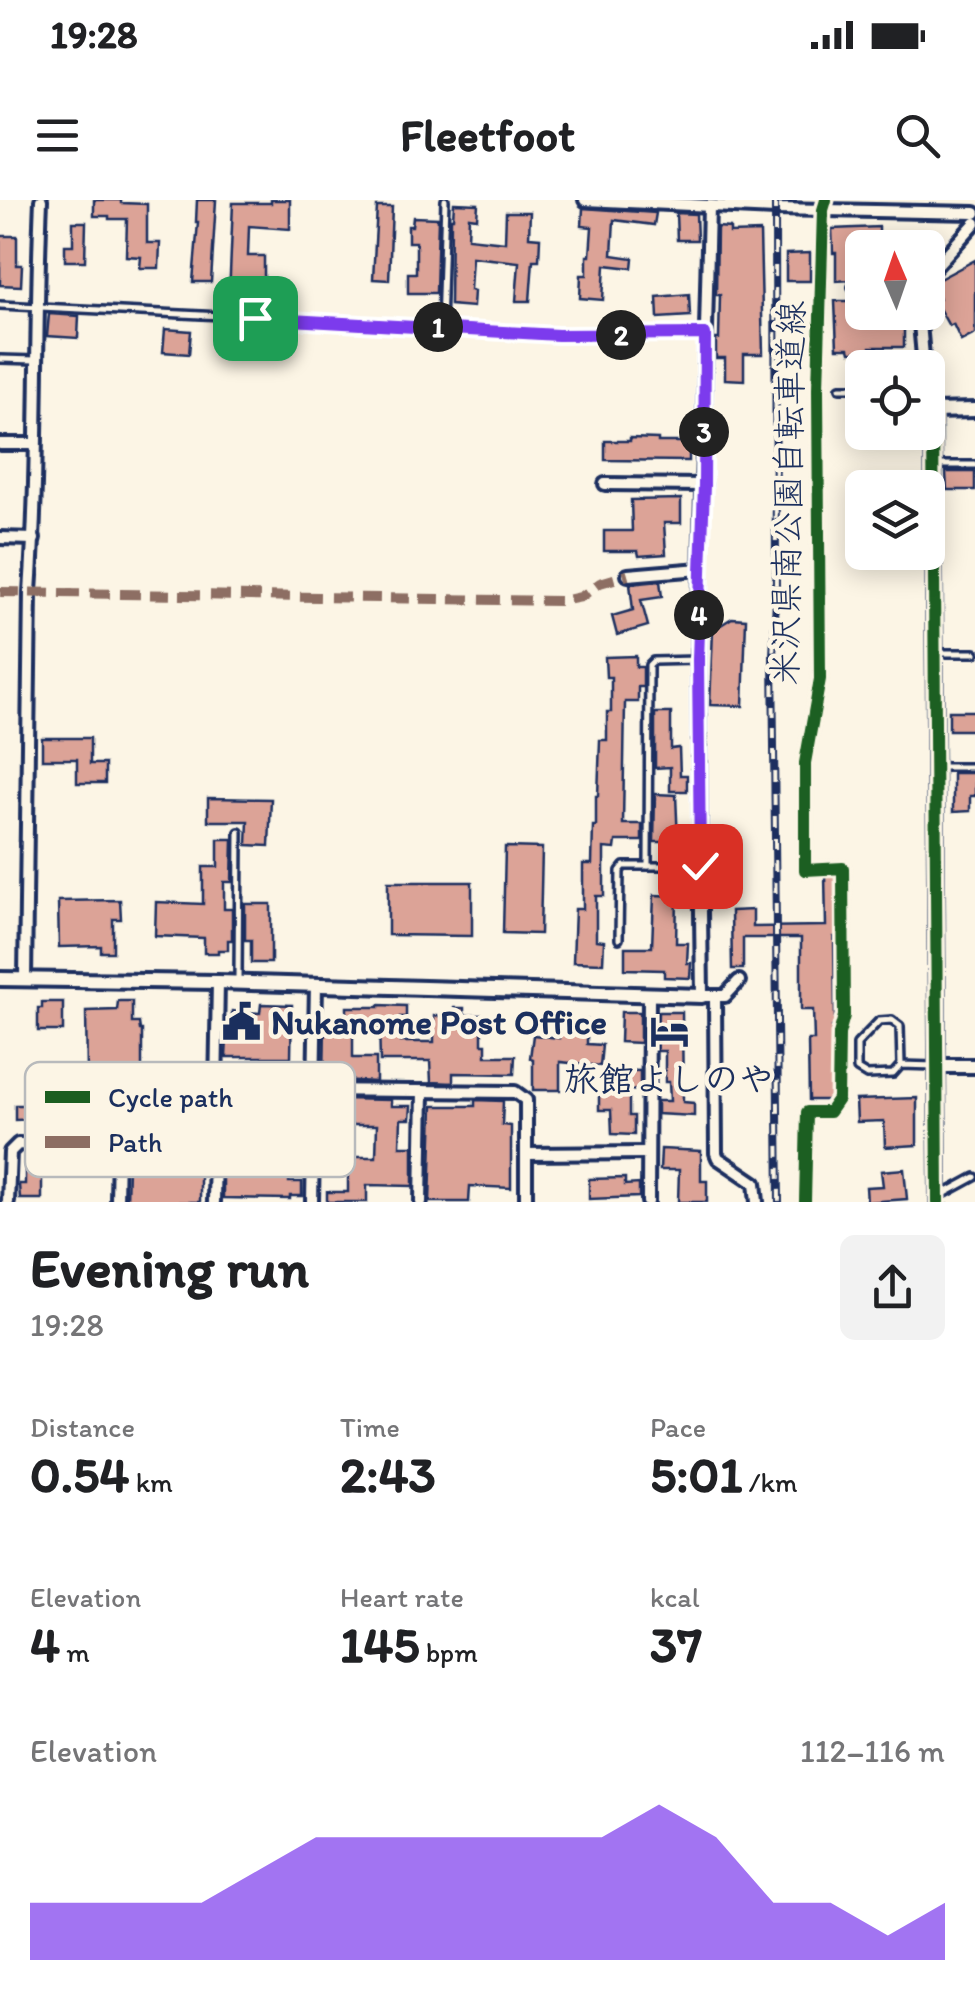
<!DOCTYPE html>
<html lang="en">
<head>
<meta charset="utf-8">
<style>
	body { margin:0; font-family:Itim,"Klee One",sans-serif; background:#f2f2f2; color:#202124; height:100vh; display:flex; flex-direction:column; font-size:38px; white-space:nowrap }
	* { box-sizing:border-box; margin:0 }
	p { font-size:32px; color:#757577 }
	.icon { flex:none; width:55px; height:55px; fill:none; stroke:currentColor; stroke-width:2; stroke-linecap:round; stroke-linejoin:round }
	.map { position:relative; height:1002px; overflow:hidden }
	.side { display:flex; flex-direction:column; background:#fff; flex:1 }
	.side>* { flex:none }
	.needle { width:65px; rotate:358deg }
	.controls { position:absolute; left:845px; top:30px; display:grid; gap:20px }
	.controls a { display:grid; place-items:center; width:100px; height:100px; border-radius:15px; background:#fff; box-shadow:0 5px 25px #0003; font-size:50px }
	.pin { position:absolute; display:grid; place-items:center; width:85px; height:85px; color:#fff; margin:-42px; border-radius:20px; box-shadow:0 5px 15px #0006 }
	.km { position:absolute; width:50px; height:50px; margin:-25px; border-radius:50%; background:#222; color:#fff; font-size:28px; line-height:50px; text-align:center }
	.round { display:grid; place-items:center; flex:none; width:105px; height:105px; border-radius:15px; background:#f2f2f2 }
	.summary { display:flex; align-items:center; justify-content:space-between; height:170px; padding:0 30px }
	h1 { font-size:55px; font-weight:700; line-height:75px }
	.figures { display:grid; grid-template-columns:repeat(3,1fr); gap:15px; height:170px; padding:10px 30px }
	.figures div { display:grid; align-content:center }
	.figures b { font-size:50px; font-weight:700 }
	.figures small { font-size:28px; font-weight:400 }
	.figures p { font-size:28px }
	.chart { height:280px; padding:20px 30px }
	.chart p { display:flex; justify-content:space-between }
	.chart svg { width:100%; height:180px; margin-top:10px; fill:#7c3aed; opacity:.7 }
	.status { display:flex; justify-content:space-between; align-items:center; height:70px; padding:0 50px; background:#fff; direction:ltr }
	.status svg { height:28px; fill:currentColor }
	header { display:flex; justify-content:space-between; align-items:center; height:130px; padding:0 30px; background:#fff; font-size:45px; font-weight:700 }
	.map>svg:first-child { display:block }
</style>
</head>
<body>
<div class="status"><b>19:28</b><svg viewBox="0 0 49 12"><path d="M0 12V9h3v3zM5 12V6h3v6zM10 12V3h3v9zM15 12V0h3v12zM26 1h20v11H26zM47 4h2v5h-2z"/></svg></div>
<header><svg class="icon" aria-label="menu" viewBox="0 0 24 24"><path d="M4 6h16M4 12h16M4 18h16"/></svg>Fleetfoot<svg class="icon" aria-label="search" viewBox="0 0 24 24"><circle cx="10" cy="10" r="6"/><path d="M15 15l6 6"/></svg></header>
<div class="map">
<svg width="975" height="1002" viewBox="0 0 975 1002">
	<rect width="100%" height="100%" fill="#fcf5e5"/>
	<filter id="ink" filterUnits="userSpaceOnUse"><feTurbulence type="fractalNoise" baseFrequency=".01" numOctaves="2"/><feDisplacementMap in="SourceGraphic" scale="20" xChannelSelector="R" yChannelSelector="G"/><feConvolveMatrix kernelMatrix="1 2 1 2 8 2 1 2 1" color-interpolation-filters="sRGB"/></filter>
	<g filter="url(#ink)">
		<g fill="#dca397" stroke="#1b2f5e" stroke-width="2.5">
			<path d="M94 0H121V3L147 4V43H160L159 68H140L141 57 126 56 127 19H109V16H94Z"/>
			<path d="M197 0H216L211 82H193L198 22H196Z"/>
			<path d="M271 0H290V29L249 26 248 56H264V89H250L248 111 226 109 227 96 229 97 233 3H271Z"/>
			<path d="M454 3 478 4 477 18 469 17 468 38 505 42 506 12H530L529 37 540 38 539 60H533L530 101H516L519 62 472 57 470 90 474 91 473 107 450 105 451 18H453Z"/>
			<path d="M377 7H392L389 80 373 79Z"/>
			<path d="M583 8 656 13 654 25 614 20 612 55 633 58 632 68 605 65 603 100 580 98 581 75H587V56H590L592 27 582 26Z"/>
			<path d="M676 13 696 14 697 40H677Z"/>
			<path d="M413 17 438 18 436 93H408V73H416V42H408V26H412Z"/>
			<path d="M73 22H86L85 61H65V45H73Z"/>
			<path d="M717 27 730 28V33L760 32 763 154H744V180L725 179V158H716V139H719L720 95H716Z"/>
			<path d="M879 27V48H853L852 80 836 81V53H833L832 29Z"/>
			<path d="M0 36H17V65H22L21 86 0 85Z"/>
			<path d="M810 53V81H786V54Z"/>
			<path d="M975 60V134L961 141 953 124 949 126 935 101 940 99 932 83Z"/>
			<path d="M689 94 690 116 658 118 657 97Z"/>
			<path d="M835 101H862V112H904V147H870V152H850L849 148H837Z"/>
			<path d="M49 114 79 116 78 138 47 136Z"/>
			<path d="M165 129 191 131 189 154 163 152Z"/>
			<path d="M227 129H242V132L291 134 290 153H273V150L227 148Z"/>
			<path d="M630 238 658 239V242H689V261L605 260V241H630Z"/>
			<path d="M946 272H975V290H947Z"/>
			<path d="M681 299V323H664L666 354 639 356 638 351H604V331H632L631 300Z"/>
			<path d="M660 381 662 397 641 400 648 426 617 435 612 416 633 410 630 384Z"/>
			<path d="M732 418 746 419 743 506 710 505 713 430Z"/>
			<path d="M636 456V467H643V487H638V502H625L623 624H642V641H616L615 649 604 648V696H596V740L604 741 603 763 573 762 575 709H583V664H592L593 626H596V596H598L600 540H607V512H611V477H606L605 457Z"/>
			<rect x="949" y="511" width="26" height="19"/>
			<path d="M655 513H671V549L679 548 680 575H687V591H670V567L655 568Z"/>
			<path d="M42 538H90V564H105V583H77V559H42Z"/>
			<path d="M953 573H975V596H970V611L953 612Z"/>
			<path d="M655 594 676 595 678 642H654Z"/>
			<path d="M208 598 271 599 269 646 247 645 248 621H208Z"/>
			<path d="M218 639H233L232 682H224V709H232V740H228V750H218V753H204V738L155 736 156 702 203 704V667H218Z"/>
			<path d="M505 647 542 648 540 734 503 733Z"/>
			<path d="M825 673H837L838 737H834L835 827H832L833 900H809L808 840H814L813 810H801V738H743V769H732L731 711 753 710V727L826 726Z"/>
			<path d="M388 682H472V736L388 735Z"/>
			<path d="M654 695 677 696 676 743H688L687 763H691L690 778 664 777V770L625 769V747H652Z"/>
			<path d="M120 700 121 719H113V752H101V746L59 747 58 701Z"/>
			<path d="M245 704H271V763H251V740H245Z"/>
			<path d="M118 801H132V823H139L140 830H142V869H136L135 938 111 937V925H87V937L73 936 74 921H53V936H40L39 919 15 920V905H57V875H87L86 811 117 810Z"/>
			<path d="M42 802H63V831H38V808H42Z"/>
			<path d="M261 804 292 805 291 857H226L227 839H231L232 811 260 813Z"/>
			<path d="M379 805 406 806V817H400V842H434V816H453L454 808H464V815H482V844H486V856H515L514 874 453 873V883L431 882 430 861H380L379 820H347V807H379Z"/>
			<path d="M621 812H640V843L620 842Z"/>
			<path d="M658 812H682L683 902 694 903V916L657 914V901H670L669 882H665V851H657Z"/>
			<path d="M559 820H587V844L602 845 600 866 560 862V890H533V859L530 858 533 835 559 838Z"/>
			<path d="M325 824H353V858H376V882L324 879Z"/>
			<path d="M608 870 640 871V891L629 890V916H634V935L612 934 611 910H599V895H607Z"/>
			<path d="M246 893V919H253V942H275V977H289V982H302V996H290V999L223 998V976L240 977 239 936 224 935 225 894Z"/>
			<path d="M917 898V945L885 947 884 921 857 922 856 900Z"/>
			<path d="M341 899 391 900V906H411L410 919H401L400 946H413V986L367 985V1002H327V992H348V973L323 972V957H376L377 925H341Z"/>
			<path d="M475 900 503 901 502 925 511 926V988L470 986 469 1002H430L433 906H475Z"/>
			<path d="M661 949 701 951V981H707V1002H678L679 970H660Z"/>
			<path d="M53 953 54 973H42V999H20L19 984H25V954Z"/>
			<path d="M128 967 200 968V1002H127Z"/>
			<path d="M904 969 907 999 867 1002 866 987 883 986 881 971Z"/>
			<path d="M625 978V985L639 984V997L589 999V979Z"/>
		</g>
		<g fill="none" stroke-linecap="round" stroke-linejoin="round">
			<defs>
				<g id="service">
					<path d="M852 87H862"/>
					<path d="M0 105 441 127 558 135 705 134"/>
					<path d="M441 127 445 0"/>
					<path d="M0 159 36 160"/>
					<path d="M840 188H862"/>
					<path d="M936 265H975"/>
					<path d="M938 453H975"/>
					<path d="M937 567H975"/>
					<path d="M648 666 649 465 653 461 698 460"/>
					<path d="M619 739 620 671 624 666H699"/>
					<path d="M238 779 239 632"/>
					<path d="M901 865 900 826 892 820 879 821 857 844V869L867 875 893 874 901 865 935 866"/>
					<path d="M940 996 975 977"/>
				</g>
				<g id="minor">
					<path d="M585 0 775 9 975 13"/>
					<path d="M709 6 698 460 702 796H725L739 781"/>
					<path d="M928 75 975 23"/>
					<path d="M919 112 924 168"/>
					<path d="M928 192 933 211"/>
					<path d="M0 244H35"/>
					<path d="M605 284 704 285"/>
					<path d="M0 338 34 339"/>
					<path d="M628 375 700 369"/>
					<path d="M25 779 30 392C39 262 35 131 41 0"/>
					<path d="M715 797 716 953 718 958 755 983 757 1002"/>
					<path d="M313 890 515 892 526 900V1002"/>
					<path d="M526 954 647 953"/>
					<path d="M8 1002 10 952 18 944 214 948"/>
					<path d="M117 1002 118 947"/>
					<path d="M214 1002 218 782"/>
					<path d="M312 1002 316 785"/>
					<path d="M421 1002 423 891"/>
					<path d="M648 1002 649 794"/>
				</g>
				<g id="tertiary">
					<path d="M0 779 218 782 702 796"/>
					<path d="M938 866H975"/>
					<path d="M938 1002 933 211 975 210"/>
				</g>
			</defs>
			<use href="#service" stroke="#1b2f5e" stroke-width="12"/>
			<use href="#minor" stroke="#1b2f5e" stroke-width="18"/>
			<use href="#tertiary" stroke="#1b2f5e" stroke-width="20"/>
			<use href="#service" stroke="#fcf5e5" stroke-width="5"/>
			<use href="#minor" stroke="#fcf5e5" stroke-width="10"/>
			<use href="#tertiary" stroke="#fcf5e5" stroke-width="12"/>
			<defs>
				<path id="rail" d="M775 0 776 400 773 455 779 1002"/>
			</defs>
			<use href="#rail" stroke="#1b2f5e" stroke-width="8"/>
			<use href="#rail" stroke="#fcf5e5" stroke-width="4" stroke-dasharray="11" stroke-linecap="butt"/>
			<path stroke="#8d6e63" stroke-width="10" stroke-dasharray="20 10" stroke-linecap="butt" d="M0 392 562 401 581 397 600 383 628 375"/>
			<defs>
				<g id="cycleway">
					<path d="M928 192 933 211 938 1002"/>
					<path d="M805 1002 807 912H829L838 899 839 834 844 816 843 668 805 670V563L820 479 818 189 823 10 826 0"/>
				</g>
			</defs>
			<use href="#cycleway" stroke="#fcf5e5" stroke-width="19"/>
			<use href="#cycleway" stroke="#1b5e20" stroke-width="12"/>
		</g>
	</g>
	<g fill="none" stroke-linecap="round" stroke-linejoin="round" filter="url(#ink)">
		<defs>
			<path id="route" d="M255 118 558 135 705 134 704 285 698 460 700 666"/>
		</defs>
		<use href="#route" stroke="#fff" stroke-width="20"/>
		<use href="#route" stroke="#7c3aed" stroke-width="12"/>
	</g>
	<defs>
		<symbol id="civic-bare" viewBox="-9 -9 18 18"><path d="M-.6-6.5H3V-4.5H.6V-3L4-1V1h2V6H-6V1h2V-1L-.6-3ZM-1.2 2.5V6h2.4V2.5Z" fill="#1b2f5e" stroke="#fcf5e5" stroke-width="2.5" paint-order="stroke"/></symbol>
		<symbol id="hotel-bare" viewBox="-9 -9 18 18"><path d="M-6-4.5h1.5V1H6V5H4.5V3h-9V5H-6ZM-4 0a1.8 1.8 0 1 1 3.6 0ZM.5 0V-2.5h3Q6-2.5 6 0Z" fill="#1b2f5e" stroke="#fcf5e5" stroke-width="2.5" paint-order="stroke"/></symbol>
	</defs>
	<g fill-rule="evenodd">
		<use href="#civic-bare" x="214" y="794" width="55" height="55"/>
		<use href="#hotel-bare" x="642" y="804" width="55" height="55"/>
	</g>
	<g text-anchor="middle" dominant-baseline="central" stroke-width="9" stroke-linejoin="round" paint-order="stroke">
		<g font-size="35" fill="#1b2f5e" stroke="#fcf5e5">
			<text transform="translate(788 293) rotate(-89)">米沢県南公園自転車道線</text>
		</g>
		<g font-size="35" font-weight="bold" fill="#1b2f5e" stroke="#fcf5e5" text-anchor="start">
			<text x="271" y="822">Nukanome Post Office</text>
			<text x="669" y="879" text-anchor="middle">旅館よしのや</text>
		</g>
	</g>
	<rect x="25" y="862" width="330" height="115" rx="15" fill="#fcf5e5" stroke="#b8babc" stroke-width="2.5"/>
	<rect x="45" y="891" width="45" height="12" fill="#1b5e20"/>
	<rect x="45" y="936" width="45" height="12" fill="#8d6e63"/>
	<g font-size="28" fill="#1b2f5e">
		<text x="108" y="907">Cycle path</text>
		<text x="108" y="952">Path</text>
	</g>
</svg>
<div class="controls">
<a><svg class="needle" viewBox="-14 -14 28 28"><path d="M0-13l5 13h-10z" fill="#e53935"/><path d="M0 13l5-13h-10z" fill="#757577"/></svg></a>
<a><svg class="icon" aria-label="locate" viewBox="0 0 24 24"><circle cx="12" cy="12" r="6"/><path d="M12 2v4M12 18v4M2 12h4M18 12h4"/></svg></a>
<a><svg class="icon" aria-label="layers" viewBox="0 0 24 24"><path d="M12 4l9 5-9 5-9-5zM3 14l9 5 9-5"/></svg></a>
</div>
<div class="pin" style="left:255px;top:118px;background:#1e9e55"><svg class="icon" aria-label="arrive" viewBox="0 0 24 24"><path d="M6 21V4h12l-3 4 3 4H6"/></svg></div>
<div class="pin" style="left:700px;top:666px;background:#d93025"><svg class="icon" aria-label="check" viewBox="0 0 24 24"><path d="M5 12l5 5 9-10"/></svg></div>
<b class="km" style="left:438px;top:127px">1</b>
<b class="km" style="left:621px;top:135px">2</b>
<b class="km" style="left:704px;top:232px">3</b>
<b class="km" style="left:699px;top:415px">4</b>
</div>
<section class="side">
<div class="summary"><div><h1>Evening run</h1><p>19:28</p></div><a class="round"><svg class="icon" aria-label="share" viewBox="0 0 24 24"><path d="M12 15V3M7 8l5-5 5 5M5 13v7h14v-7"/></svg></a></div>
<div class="figures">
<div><p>Distance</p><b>0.54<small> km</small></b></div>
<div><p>Time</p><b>2:43</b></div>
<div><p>Pace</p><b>5:01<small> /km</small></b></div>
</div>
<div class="figures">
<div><p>Elevation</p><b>4<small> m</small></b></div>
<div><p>Heart rate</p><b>145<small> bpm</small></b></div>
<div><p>kcal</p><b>37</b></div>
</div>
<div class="chart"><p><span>Elevation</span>112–116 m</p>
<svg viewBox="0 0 160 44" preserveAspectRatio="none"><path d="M0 44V30L10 30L20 30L30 30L40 22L50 14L60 14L70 14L80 14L90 14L100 14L110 6L120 14L130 30L140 30L150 38L160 30V44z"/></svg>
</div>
</section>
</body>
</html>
